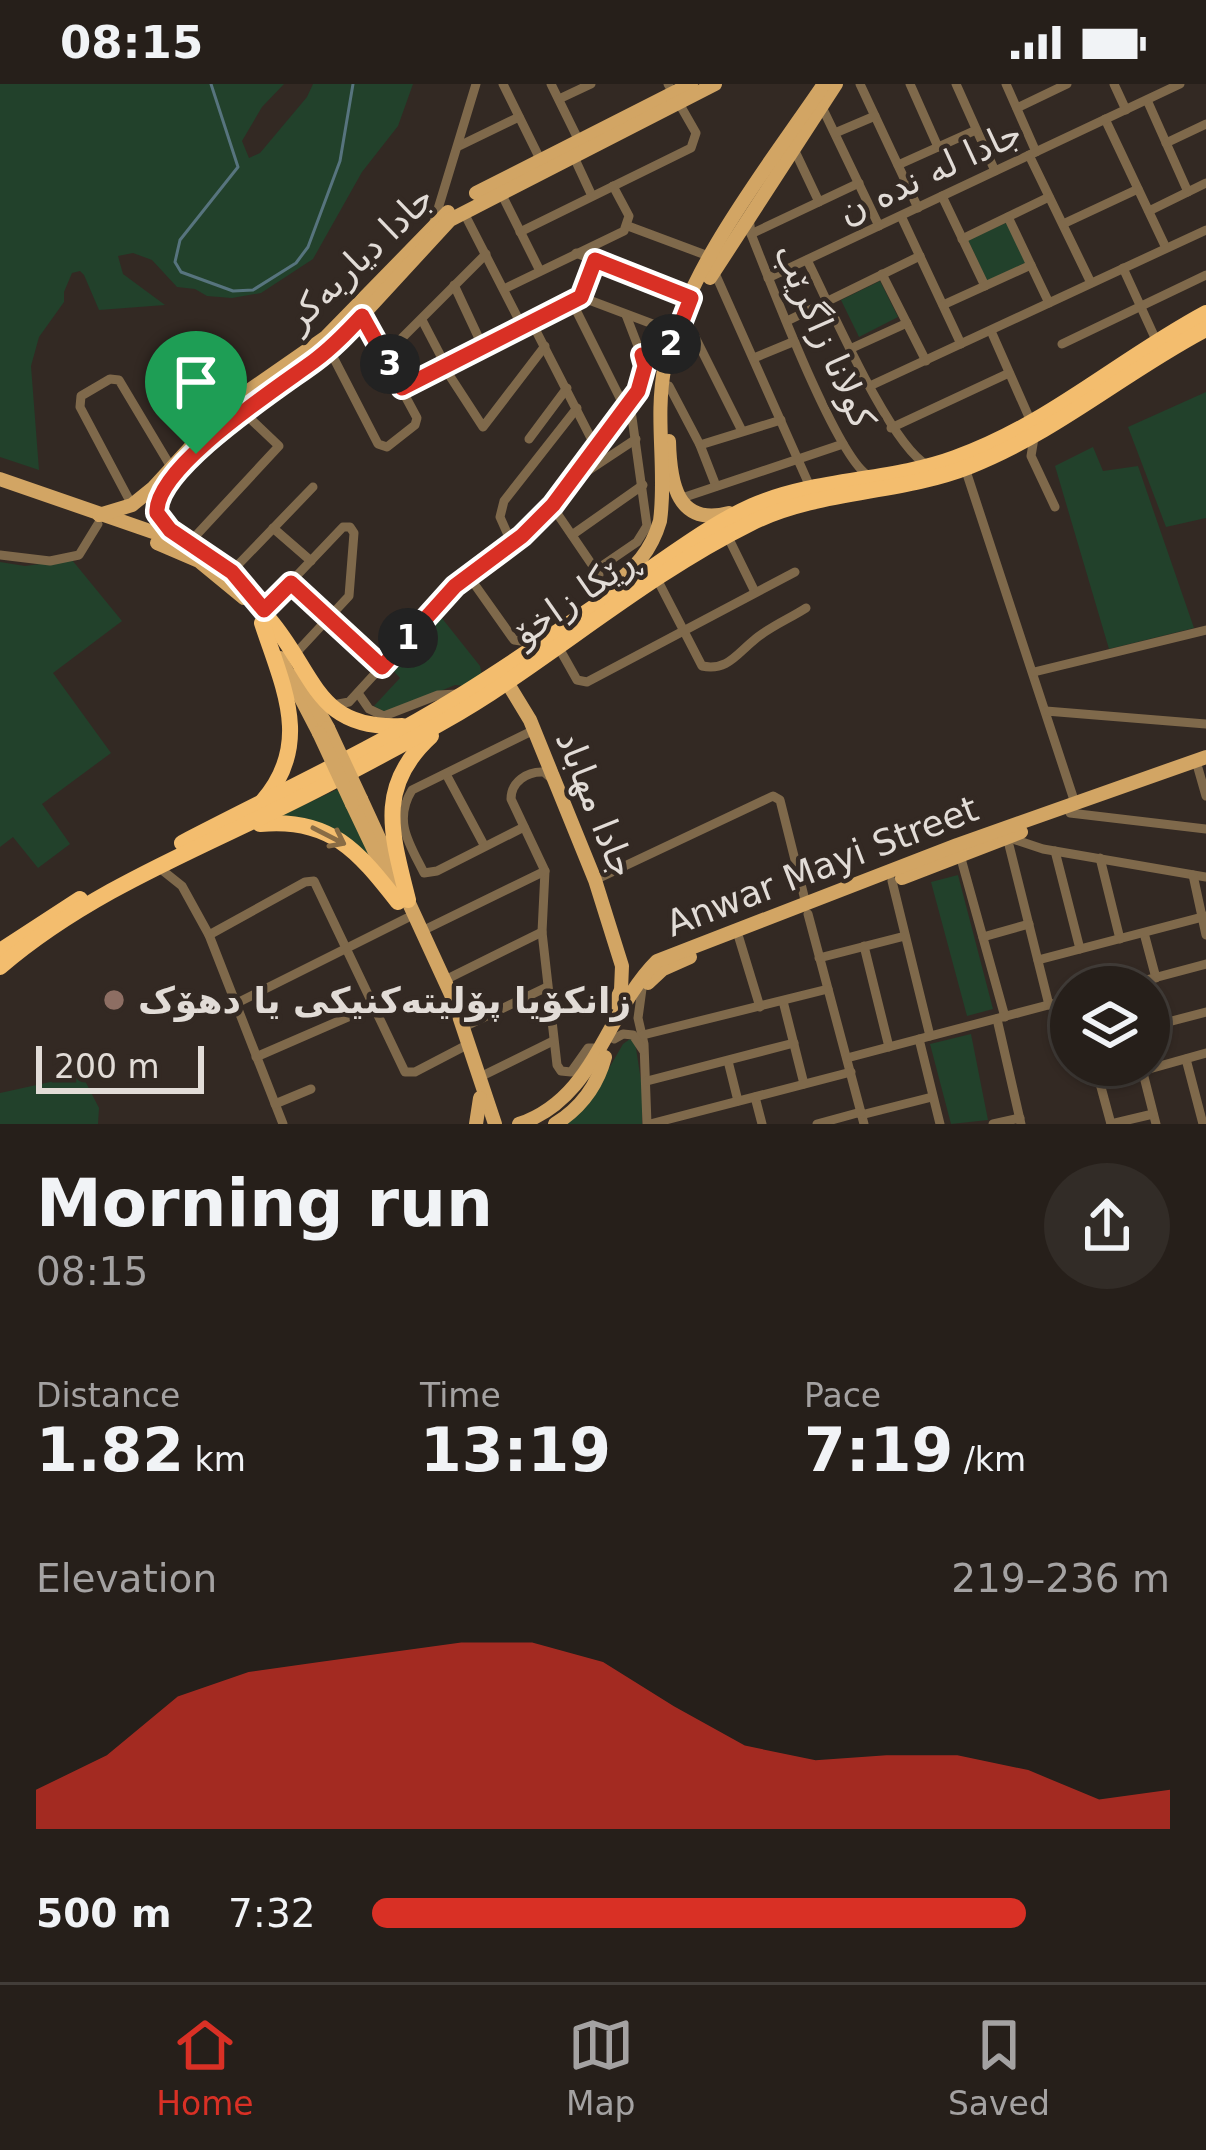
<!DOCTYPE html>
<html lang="en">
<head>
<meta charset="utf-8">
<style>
	body { margin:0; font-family:"DejaVu Sans",Vazirmatn,sans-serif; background:#322c27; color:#f1f3f6; height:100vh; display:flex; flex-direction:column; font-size:45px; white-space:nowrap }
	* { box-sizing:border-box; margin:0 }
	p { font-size:39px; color:#a4a2a2 }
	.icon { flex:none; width:66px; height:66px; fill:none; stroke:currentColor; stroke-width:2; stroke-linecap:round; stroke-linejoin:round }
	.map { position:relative; height:1040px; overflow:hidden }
	.side { display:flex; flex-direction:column; background:#261f1a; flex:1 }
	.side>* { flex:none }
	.buttons { position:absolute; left:1050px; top:882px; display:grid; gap:24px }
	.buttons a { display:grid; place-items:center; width:120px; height:120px; border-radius:50%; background:#261f1a; box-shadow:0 3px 9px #0004,0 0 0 3px #423d39; font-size:60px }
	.scale { position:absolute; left:36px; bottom:30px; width:168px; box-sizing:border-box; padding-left:12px; border:6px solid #e2dcd7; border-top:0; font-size:33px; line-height:42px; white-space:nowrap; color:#e2dcd7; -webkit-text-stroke:9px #332923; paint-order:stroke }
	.pin { position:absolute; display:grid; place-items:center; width:102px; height:102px; color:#fff; margin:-123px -51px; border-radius:50% 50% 50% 0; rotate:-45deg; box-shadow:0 0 12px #0007 }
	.pin .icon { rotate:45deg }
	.km { position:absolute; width:60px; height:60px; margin:-30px; border-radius:50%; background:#222; color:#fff; font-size:33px; line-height:60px; text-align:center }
	.round { display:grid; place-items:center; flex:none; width:126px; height:126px; border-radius:63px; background:#322c27 }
	.overview { display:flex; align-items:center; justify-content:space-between; height:204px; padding:0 36px }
	h1 { font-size:66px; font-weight:700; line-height:90px }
	.metrics { display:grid; grid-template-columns:repeat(3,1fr); gap:18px; height:204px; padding:12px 36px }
	.metrics div { display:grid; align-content:center }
	.metrics b { font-size:60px; font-weight:700 }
	.metrics small { font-size:33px; font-weight:400 }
	.metrics p { font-size:33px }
	.chart { height:336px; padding:24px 36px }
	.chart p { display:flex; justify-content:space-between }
	.chart svg { width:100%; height:216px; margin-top:12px; fill:#d93025; opacity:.7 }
	ul { padding:0 36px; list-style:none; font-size:39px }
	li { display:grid; grid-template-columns:192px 144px 1fr; align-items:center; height:90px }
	li i { height:30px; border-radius:15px; background:#d93025 }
	.status { display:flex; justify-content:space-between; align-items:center; height:84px; padding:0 60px; background:#261f1a; direction:ltr }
	.status svg { height:33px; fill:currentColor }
	.menu { display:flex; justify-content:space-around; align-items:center; height:168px; border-top:3px solid #423d39; background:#261f1a; font-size:33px; color:#a4a2a2 }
	.menu a { display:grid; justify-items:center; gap:6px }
	.menu .on { color:#d93025 }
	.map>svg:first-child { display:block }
</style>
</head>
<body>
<div class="status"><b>08:15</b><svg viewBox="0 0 49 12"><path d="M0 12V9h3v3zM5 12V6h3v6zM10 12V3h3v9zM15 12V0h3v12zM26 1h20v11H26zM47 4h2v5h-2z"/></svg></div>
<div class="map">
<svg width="1206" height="1040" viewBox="0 0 1206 1040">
	<rect width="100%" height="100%" fill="#332923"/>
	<g fill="#22412b">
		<path d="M0 0H284L262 23 242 57 249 74 260 69 307 13 313 0H413L398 42 362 88 313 175 261 209 232 214 207 212 195 205 177 203 152 176 133 169 118 172 123 190 165 221 99 226 84 191 80 187 72 189 64 208V218L39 253 31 282 39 386 0 373Z"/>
		<path d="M1008 138 1027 178 987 197 968 156Z"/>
		<path d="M880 197 898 233 859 253 841 216Z"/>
		<path d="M1206 308V434L1166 443 1128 343Z"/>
		<path d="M1093 363 1103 387 1138 382 1194 544 1109 565 1055 382Z"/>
		<path d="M72 476 122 537 53 589 111 669 42 720 70 760 38 784 13 753 0 763V478L25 482Z"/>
		<path d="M437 528 480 582 482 591 467 602 455 601 387 629 374 622 400 594 390 583Z"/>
		<path d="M338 705 374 778 274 735Z"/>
		<path d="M958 791 993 925 967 932 931 798Z"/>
		<path d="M971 950 988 1036 951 1040 930 960Z"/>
		<path d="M630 955 635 958 642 1003V1040H567L597 1005 623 960Z"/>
		<path d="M82 991 99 1024 98 1040H0V1009Z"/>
	</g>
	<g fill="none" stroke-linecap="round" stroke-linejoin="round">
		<path stroke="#57747e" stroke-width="3" d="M211 0 238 83 180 156 175 178 181 188 233 207 253 206 296 179 308 163 340 77 353 0"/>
		<g stroke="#7f694b" stroke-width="9">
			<path d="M503 0 540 75"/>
			<path d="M551 0 578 55"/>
			<path d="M860 0 918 124"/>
			<path d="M910 0 938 63"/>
			<path d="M956 0 995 87"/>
			<path d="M1006 0 1036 68"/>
			<path d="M1114 0 1126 26"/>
			<path d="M559 15 591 0"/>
			<path d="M1147 16 1188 108"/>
			<path d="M821 21 879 142"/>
			<path d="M1017 24 1067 0"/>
			<path d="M1105 35 1166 164"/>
			<path d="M835 49 875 32"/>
			<path d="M1166 59 1206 40"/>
			<path d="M459 62 519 33"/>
			<path d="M793 63 819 118"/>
			<path d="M573 71 592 112"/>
			<path d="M1029 71 1091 199"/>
			<path d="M898 81 976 46"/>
			<path d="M500 107 540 187"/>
			<path d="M942 112 985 202"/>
			<path d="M463 127 522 242"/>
			<path d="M1149 127 1206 99"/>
			<path d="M901 132 961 260"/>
			<path d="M749 133 751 150C768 192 837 376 869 392"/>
			<path d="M1008 133 1049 219"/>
			<path d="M434 138 476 0"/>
			<path d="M1063 140 1138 105"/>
			<path d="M628 142 711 173"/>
			<path d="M520 148 691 64 696 49 668 0"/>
			<path d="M751 150 859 99"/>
			<path d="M962 155 1049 113"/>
			<path d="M576 169 691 214"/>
			<path d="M807 176C830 221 889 360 927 381"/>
			<path d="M1123 184 1156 256"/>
			<path d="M714 187 811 405"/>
			<path d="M882 190 926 277"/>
			<path d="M768 194 1180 0"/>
			<path d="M454 201 483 263"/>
			<path d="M504 205 624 147 629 132 613 102"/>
			<path d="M581 213 658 242"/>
			<path d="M572 218 625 324"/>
			<path d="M943 221 1031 181"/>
			<path d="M422 236 446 282"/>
			<path d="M531 237 596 364"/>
			<path d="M787 237 920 172"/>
			<path d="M688 239 742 347"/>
			<path d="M991 247 1032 340"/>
			<path d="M1062 260 1206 191"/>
			<path d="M852 264 907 239"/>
			<path d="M329 265 378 360 387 363 415 341 417 334 362 232"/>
			<path d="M385 271 486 170"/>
			<path d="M754 274 795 257"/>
			<path d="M444 283 483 343 545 262"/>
			<path d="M662 301 669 302 700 361 716 402"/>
			<path d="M872 301 1206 146"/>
			<path d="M402 304 581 213 595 176"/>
			<path d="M891 344 1009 289"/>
			<path d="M1034 354 1031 372 1055 423"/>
			<path d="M529 355 567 304"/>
			<path d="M700 361 781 336"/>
			<path d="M965 384 1075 719"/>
			<path d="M580 392 636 355"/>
			<path d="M679 415 843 360"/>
			<path d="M132 421 80 323 81 312 110 295 119 296 171 383"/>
			<path d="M552 422 599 491"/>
			<path d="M273 444 311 477"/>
			<path d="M572 451 643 401"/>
			<path d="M727 451 755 508"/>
			<path d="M189 459 279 362 241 326"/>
			<path d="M512 460 500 433 504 417 577 324"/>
			<path d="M0 471 50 477 79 471 98 440"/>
			<path d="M596 486 637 458 647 442 630 319"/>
			<path d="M232 487 313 403"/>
			<path d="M464 494 475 501 514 556 521 557 541 544 555 547"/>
			<path d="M657 495 702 582C727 587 736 571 753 557 767 544 789 535 806 524"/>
			<path d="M291 499 382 583"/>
			<path d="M264 526 343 443H350L354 449 349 512 296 569"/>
			<path d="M559 564 577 596 587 598 795 488"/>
			<path d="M1034 588 1206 546"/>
			<path d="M358 609 369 625 384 632 438 611 458 610"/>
			<path d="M333 621 349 618 460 497 538 437 638 307 644 278 626 231"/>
			<path d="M1046 627 1206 640"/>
			<path d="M1198 684 1206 712"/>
			<path d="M446 690 484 761"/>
			<path d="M551 694 544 688C527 687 511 698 511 715L545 787 542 848 557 981 561 987 571 988 588 964H593"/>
			<path d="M1070 729 1206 745"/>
			<path d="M524 743 437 787 424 789C409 759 393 737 412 706L534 646"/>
			<path d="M1007 753 1043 765 1206 793"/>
			<path d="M1007 753 1049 921"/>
			<path d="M1055 767 1080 865"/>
			<path d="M960 771 1005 933"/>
			<path d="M1100 774 1120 855"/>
			<path d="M157 782 182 802 209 851 283 1040"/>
			<path d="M1193 791 1206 851"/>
			<path d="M595 796 773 712 780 716 806 820"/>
			<path d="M892 797 930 952"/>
			<path d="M808 830 864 1040"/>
			<path d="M422 847 545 787"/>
			<path d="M1144 849 1156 894"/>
			<path d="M209 851 305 798 314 797 405 988H415L463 963"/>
			<path d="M983 853 1029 840"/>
			<path d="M739 854 760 923"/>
			<path d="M864 862 889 963"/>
			<path d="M819 874 905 852"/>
			<path d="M1038 876 1206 832"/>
			<path d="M445 896 542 848"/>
			<path d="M1120 903 1206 880"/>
			<path d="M642 905 638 934 644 960 647 1040"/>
			<path d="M783 917 804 1000"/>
			<path d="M237 919 407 834"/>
			<path d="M997 935 1021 1040"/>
			<path d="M464 943 547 903"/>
			<path d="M1149 943 1206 928"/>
			<path d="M643 951 828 905"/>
			<path d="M614 955 623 950 633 951 643 966"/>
			<path d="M919 955 940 1040"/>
			<path d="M256 973 371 923"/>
			<path d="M847 974 1071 915"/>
			<path d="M1186 975 1203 1040"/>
			<path d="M728 977 738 1017"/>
			<path d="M1095 981 1111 1040"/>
			<path d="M1141 981 1156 1040"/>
			<path d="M1142 987 1206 969"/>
			<path d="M482 992 553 957"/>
			<path d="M647 997 794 959"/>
			<path d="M755 1013 762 1040"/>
			<path d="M275 1020 311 1005"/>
			<path d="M861 1031 932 1013"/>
			<path d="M650 1040 851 988"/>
			<path d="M817 1040 861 1028"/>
			<path d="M993 1040 1020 1034"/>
			<path d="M1111 1040 1153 1030"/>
		</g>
		<g stroke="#d2a564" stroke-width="14">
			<path d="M476 109 691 0"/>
			<path d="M710 194 836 0"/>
			<path d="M669 357C670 399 677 443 729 429"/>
			<path d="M0 395 173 455"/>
			<path d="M99 431 132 421 153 404 231 319 326 253 448 128"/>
			<path d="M157 459 199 477 244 514"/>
			<path d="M199 467 241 496 274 544"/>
			<path d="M206 470 162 439 156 419 169 399 241 326 315 276 346 249 450 136 715 0"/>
			<path d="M612 503C635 483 651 468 660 437 667 386 654 333 665 281 686 185 769 81 824 0"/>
			<path d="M280 574 319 649"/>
			<path d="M298 590 328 644"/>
			<path d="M502 590 530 636 595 796 622 882 621 906 615 919"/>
			<path d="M361 715 454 917 495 1040"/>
			<path d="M352 720 391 802"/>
			<path d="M902 794 1021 748"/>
			<path d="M648 899 663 885 690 873"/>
			<path d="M476 1040 480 1014"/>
			<path d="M519 1040C596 1014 605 929 657 877L957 761 1206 673"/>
			<path d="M555 1040C581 1024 597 1003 605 973"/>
		</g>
		<g stroke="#f3bd6e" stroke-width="16">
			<path d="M269 535C316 590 315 646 402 642"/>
			<path d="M262 718C313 660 283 603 262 539"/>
			<path d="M260 740C330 733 358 767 398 818"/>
			<path d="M182 759C276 710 372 666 463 610 524 572 584 530 644 489 678 466 714 439 752 422 816 394 890 398 955 374 1048 341 1120 275 1206 229"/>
			<path d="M408 816C392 751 375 703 431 652"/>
			<path d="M0 867 80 815"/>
			<path d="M0 883C100 797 227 755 341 693 397 663 455 634 507 598 587 544 664 482 751 439 820 405 900 410 970 382 1058 347 1124 288 1206 245"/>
		</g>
		<g stroke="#d2a564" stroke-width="14">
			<path d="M328 644 361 715"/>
			<path d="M319 649 352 720"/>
		</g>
	</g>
	<defs><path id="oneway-shaft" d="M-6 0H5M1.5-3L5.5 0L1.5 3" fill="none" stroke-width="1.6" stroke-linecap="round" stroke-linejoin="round" transform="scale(3)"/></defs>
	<use stroke="#896c45" href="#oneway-shaft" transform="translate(329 752) rotate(27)"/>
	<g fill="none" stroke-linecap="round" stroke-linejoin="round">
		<defs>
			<path id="route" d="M595 176 691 214 667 276 642 271 645 282 638 307 553 421 522 452 455 502 382 583 291 499 264 526 232 488 170 446 157 429C154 383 279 303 314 277 332 264 347 248 362 232L402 304 581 213Z"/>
		</defs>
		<use href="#route" stroke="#fff" stroke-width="24"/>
		<use href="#route" stroke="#d93025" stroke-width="15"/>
	</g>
	<circle fill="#8d6e63" stroke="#332923" stroke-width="4.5" cx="114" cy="916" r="12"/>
	<g text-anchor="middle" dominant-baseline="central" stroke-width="9" stroke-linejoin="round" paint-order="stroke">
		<g font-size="36" fill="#e2dcd7" stroke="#332923">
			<text transform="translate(930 88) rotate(-25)">جادا له نده ن</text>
			<text transform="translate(359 174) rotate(-44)">جادا دیاربه‌كر</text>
			<text transform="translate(825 252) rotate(66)">كولانا زاگرێب</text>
			<text transform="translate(575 512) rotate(-35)">ڕێکا زاخۆ</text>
			<text transform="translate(596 720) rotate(68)">جادا مهاباد</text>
			<text transform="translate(822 782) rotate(-21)">Anwar Mayi Street</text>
		</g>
		<g font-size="36" font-weight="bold" fill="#e2dcd7" stroke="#332923" text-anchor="start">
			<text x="138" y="916">زانکۆیا پۆلیتەکنیکی یا دهۆک</text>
		</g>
	</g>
</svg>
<div class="buttons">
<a><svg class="icon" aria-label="layers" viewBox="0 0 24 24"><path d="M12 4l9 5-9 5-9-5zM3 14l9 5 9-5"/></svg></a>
</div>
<div class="scale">200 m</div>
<div class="pin" style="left:196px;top:370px;background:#1e9e55"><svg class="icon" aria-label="arrive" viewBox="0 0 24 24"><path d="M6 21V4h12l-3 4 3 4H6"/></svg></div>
<b class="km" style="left:408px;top:554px">1</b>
<b class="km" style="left:671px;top:260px">2</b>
<b class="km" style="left:390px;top:280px">3</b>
</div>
<section class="side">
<div class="overview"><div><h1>Morning run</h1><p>08:15</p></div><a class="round"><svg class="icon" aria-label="share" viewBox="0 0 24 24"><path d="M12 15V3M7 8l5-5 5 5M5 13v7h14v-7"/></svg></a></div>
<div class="metrics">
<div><p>Distance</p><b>1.82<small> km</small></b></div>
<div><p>Time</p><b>13:19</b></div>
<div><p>Pace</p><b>7:19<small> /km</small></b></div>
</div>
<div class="chart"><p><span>Elevation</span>219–236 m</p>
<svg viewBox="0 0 160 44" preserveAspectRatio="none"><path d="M0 44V36L10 29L20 17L30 12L40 10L50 8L60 6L70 6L80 10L90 19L100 27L110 30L120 29L130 29L140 32L150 38L160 36V44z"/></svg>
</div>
<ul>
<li><b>500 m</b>7:32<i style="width:82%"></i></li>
</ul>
</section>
<nav class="menu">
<a class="on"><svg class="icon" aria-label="home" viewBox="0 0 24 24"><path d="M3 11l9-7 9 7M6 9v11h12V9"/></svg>Home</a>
<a><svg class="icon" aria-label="map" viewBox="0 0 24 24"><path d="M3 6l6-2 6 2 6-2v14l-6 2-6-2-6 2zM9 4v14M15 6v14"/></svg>Map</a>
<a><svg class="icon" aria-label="saved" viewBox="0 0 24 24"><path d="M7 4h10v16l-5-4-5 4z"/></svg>Saved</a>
</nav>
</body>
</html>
